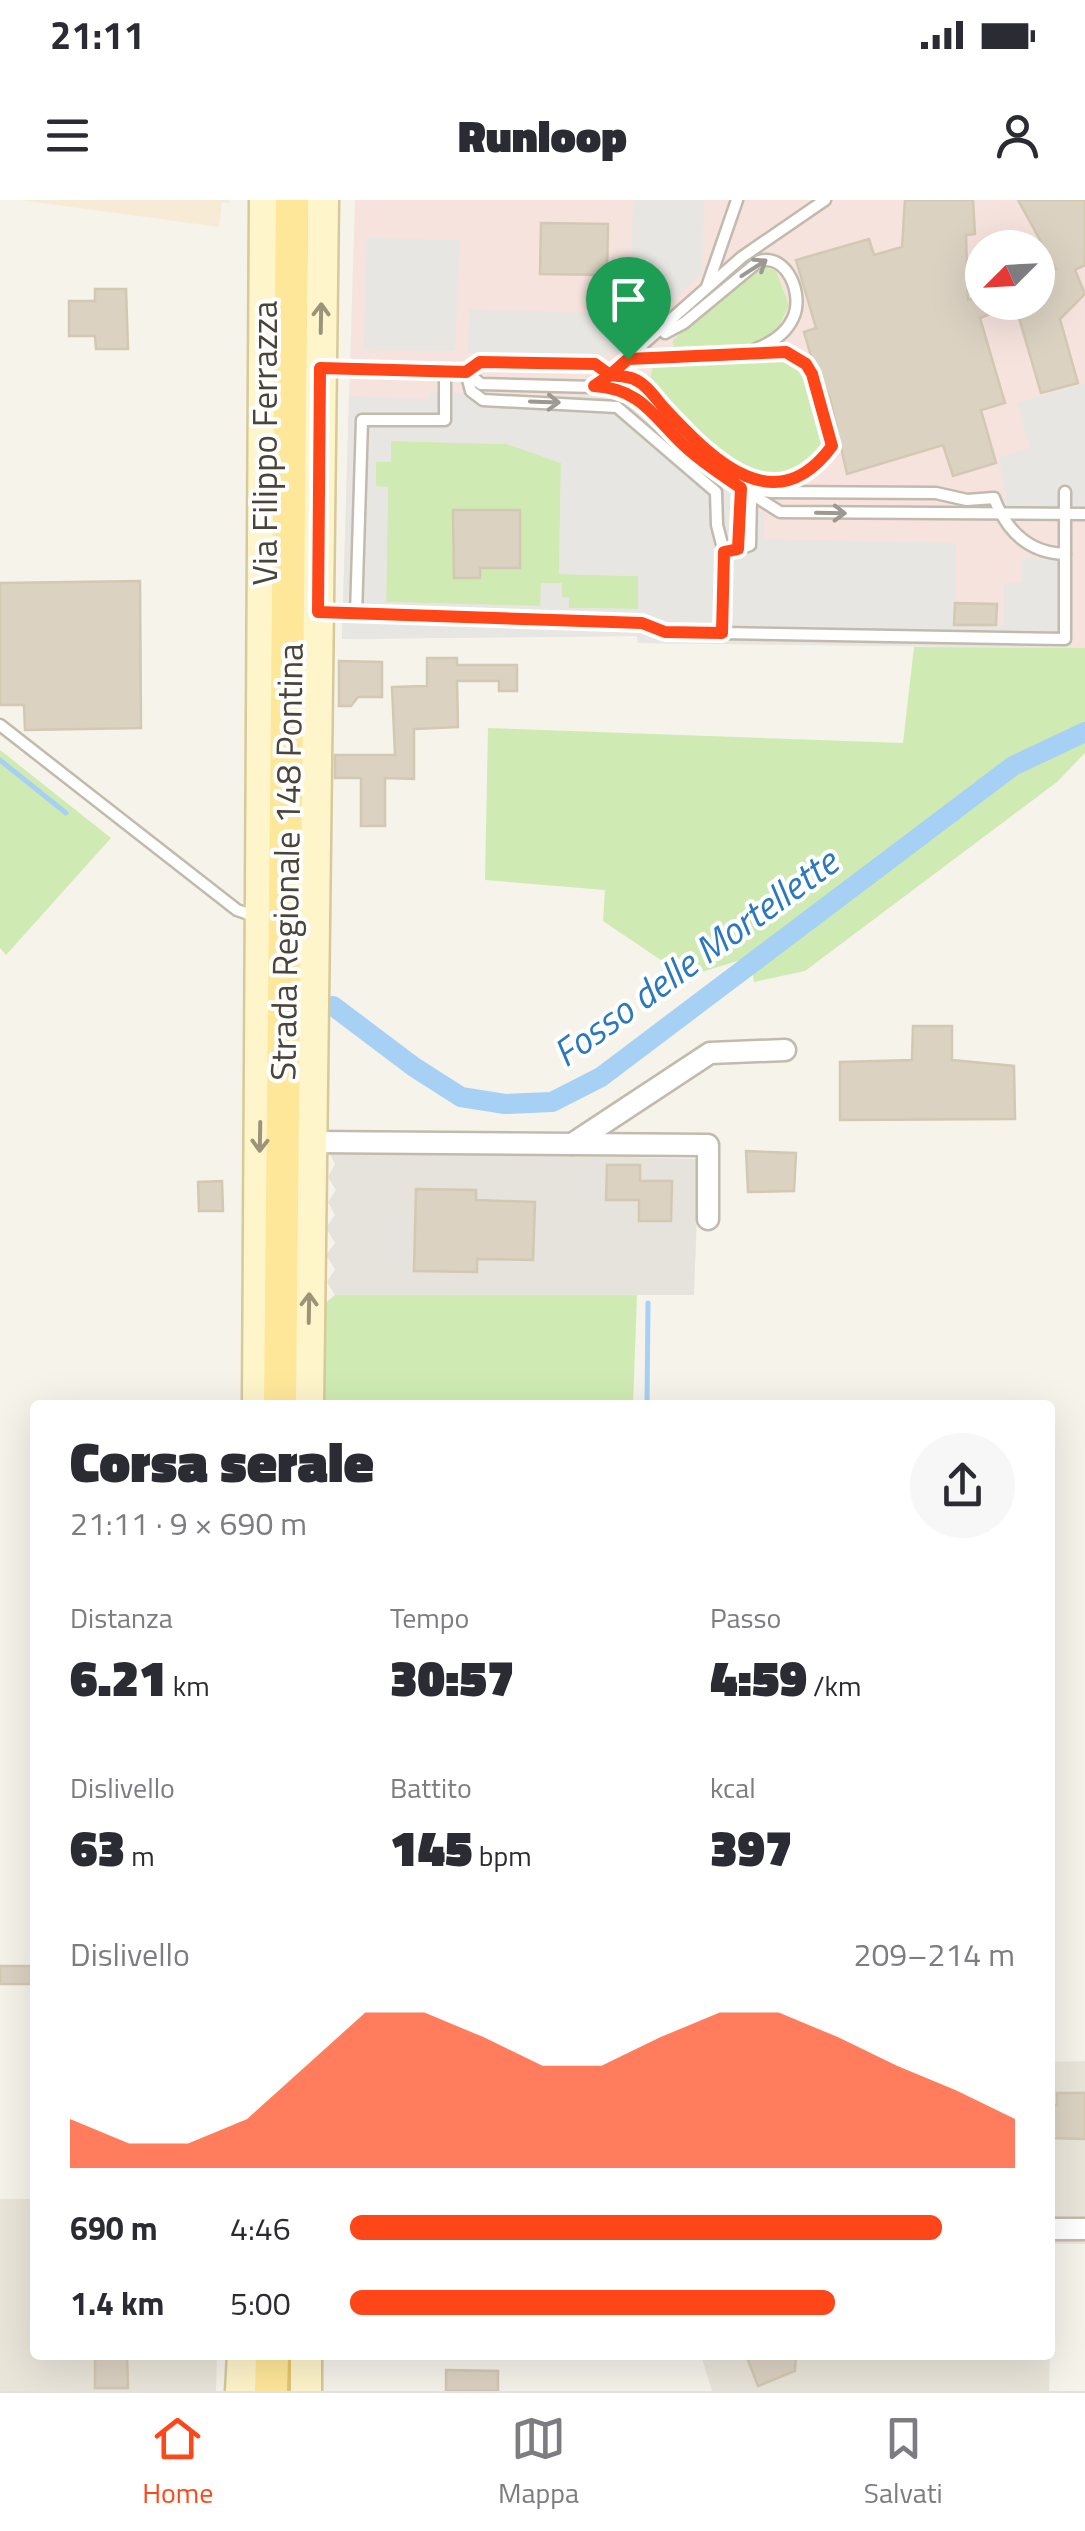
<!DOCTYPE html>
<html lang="it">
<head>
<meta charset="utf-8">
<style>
	body { margin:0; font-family:"Titillium Web",sans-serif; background:#f7f7f7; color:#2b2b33; height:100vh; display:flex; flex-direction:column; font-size:38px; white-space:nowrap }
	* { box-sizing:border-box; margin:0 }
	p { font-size:32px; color:#7c7c81 }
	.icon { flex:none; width:55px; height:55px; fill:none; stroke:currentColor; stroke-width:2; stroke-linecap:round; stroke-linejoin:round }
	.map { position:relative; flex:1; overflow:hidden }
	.drawer { position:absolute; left:30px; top:1200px; width:1025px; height:960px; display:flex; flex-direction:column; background:#fff; border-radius:10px; box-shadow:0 10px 40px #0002 }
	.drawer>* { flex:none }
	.needle { width:65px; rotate:246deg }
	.fabs { position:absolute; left:965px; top:30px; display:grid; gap:20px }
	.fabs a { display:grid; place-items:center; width:90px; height:90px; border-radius:50%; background:#fff; box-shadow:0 10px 40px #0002; font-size:50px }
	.pin { position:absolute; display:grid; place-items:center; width:85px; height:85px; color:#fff; margin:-102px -42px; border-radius:50% 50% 50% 0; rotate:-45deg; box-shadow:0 0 10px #0007 }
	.pin .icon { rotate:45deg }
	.round { display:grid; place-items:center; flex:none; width:105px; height:105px; border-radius:52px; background:#f7f7f7 }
	.overview { display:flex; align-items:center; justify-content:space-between; height:170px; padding:0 40px }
	h1 { font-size:55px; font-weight:800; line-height:75px }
	.figures { display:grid; grid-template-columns:repeat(3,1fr); gap:15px; height:170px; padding:10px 40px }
	.figures div { display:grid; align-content:center }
	.figures b { font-size:50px; font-weight:800 }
	.figures small { font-size:28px; font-weight:400 }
	.figures p { font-size:28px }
	.chart { height:280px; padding:20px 40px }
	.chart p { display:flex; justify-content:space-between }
	.chart svg { width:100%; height:180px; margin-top:10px; fill:#ff4618; opacity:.7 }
	ul { padding:0 40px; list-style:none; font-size:32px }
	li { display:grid; grid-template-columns:160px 120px 1fr; align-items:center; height:75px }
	li i { height:25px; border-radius:12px; background:#ff4618 }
	.status { display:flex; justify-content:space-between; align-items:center; height:70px; padding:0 50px; background:#fff; direction:ltr }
	.status svg { height:28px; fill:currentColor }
	header { display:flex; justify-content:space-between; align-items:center; height:130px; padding:0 40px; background:#fff; font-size:45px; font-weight:800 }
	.dock { display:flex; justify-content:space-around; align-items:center; height:140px; border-top:2px solid #e1e1e2; background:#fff; font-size:28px; color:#7c7c81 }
	.dock a { display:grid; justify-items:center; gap:5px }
	.dock .current { color:#ff4618 }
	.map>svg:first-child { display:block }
</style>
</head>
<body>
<div class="status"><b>21:11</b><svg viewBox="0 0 49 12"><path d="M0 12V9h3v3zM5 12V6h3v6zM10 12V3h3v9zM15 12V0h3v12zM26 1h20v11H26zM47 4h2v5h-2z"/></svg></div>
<header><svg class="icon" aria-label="menu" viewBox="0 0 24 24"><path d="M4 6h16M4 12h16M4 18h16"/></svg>Runloop<svg class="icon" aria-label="person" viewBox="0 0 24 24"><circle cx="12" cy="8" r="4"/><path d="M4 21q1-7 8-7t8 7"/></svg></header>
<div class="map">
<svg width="1085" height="2191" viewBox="0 0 1085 2191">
	<rect width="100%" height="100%" fill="#f6f3eb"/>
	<g fill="#eae5d9">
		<path d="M1085 1861V2044H1051L1050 2113V1862Z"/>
		<path d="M0 1999H35V2155H217L216 2191H0Z"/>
		<path d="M701 2155H1050L1049 2191H712Z"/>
	</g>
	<path fill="#f8ebd6" d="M20 0H230V3L222 2 219 27Z"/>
	<path fill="#e6e2dc" d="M327 949 699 959 694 1095H335L327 1082 335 1069 326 1055 335 1043 326 1028 335 1015 328 1002 336 990 328 977 335 964Z"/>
	<path fill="#f6e3de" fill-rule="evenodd" d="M355 0H1085V448L638 443 637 436 342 439ZM982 48H1038V102H982Z"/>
	<g fill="#cfebb3" fill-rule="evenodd">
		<path d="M764 67 776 71 789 105 777 130 742 149 674 152 673 140 752 72Z"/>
		<path d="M767 159C814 161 816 206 826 244 822 249 817 258 812 263 762 307 674 220 650 179L653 167 660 163Z"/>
		<path d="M391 241 507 244 561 263 559 374 638 376V409L569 408 562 398V384L540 406 386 402 388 288 376 287V262ZM453 310H520V368H480V378H454Z"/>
		<path d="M914 447 1085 448V553L1057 582 805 771 754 782 750 757 686 777 603 721 605 690 485 680 488 528 903 543Z"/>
		<path d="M0 550 111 638 6 755 0 748Z"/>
		<path d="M335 1095H637L633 1205H318L319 1108Z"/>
	</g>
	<g fill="#e7e6e2" fill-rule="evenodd">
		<path d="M633 0H704L702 73 628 145 598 158 468 153 469 109 612 114 631 102Z"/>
		<path d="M366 38 460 40 455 151 364 150Z"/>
		<path d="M1085 183V308L1007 306 999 257 1030 248 1017 203Z"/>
		<path d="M430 192 612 197 628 201 643 209 680 251 733 291 735 312H764V339L956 343 955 425H1004V383H1022V358L1070 360 1071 448 638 443 637 436 342 439 349 196 429 199ZM391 241 507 244 561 263 559 374 638 376V409L569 408V398L562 397V383H541L540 406 386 402 388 287 376 286V262H391Z"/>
	</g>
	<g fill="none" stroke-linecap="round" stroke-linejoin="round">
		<g stroke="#a6d0f4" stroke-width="5">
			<path d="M0 560 66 613"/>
			<path d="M647 1205 648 1103"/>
		</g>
		<path stroke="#a6d0f4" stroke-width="20" d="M333 806 414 867 461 897 505 904 552 902 601 877 1013 566 1085 532"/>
	</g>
	<g fill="#dbd2c2" stroke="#d3c8b2" stroke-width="2.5">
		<path d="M905 0H973L975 34 966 35 968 100 982 95V102H1038V80L1056 69 1018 0H1085V65L1075 70 1085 94 1060 119 1078 183 1041 193 1015 104 980 118 1005 203 981 210 996 263 953 276 943 245 847 274 830 198 813 163 804 132 816 128 796 60 869 39 874 55 902 47Z"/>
		<path d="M541 23 608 24 607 75 540 74Z"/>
		<path d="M95 89H126L128 149H96L95 136H69V101H95Z"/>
		<path d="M453 310H520V368H480V378H454Z"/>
		<path d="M140 381 141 528 25 530 24 505H0V383Z"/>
		<path d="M955 403 997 404 996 425H954Z"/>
		<path d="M427 458H457V465H517V491H499V481H457L458 527 414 529V579L385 578V626H361V578H335V555H395L392 487 427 486Z"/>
		<path d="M339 461 382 462V497H358L351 506H339Z"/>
		<path d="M913 826H952V860L1014 866 1015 919 840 920V862L912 860Z"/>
		<path d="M746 951 796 953 794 991 748 992Z"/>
		<path d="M607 965H640V981H672L671 1021H639V1000H606Z"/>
		<path d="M222 981 223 1011H199L198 982Z"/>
		<path d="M416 989 476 990V1000L535 1002 533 1060 477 1059V1072L414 1071Z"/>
		<rect x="0" y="1766" width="34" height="18"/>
		<path d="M1057 1893H1085V1939L1050 1938V1905H1057Z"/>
		<path d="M95 2155H127L128 2188H95Z"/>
		<path d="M746 2155H796L795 2171 758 2186Z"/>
		<path d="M446 2170 498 2171V2191H446Z"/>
	</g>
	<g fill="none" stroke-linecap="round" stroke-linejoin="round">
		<defs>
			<g id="lane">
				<path d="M707 87 737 0"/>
				<path d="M665 133 684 123 759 61C788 53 804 96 793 118 786 134 771 143 756 149"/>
				<path d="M326 169 466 172 480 162 595 164 610 175 634 179 726 265 752 279 775 283 798 279 818 265 832 246C822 210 820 154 774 152L628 159"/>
				<path d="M445 171V220H362L356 415 642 423 665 432 1065 439V292"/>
				<path d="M466 172 471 191 483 200 617 207 716 292 717 325 724 352 739 349 741 288"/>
				<path d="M466 172 481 184 594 187 742 57 825 0"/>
				<path d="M594 187H614L632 195 709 267 780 312 1085 314"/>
				<path d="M747 289 771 292 936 293 967 300 994 298C1007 332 1029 353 1065 354"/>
				<path d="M739 349 750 345 751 296"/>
				<path d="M322 412 356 415"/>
				<path d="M722 433 724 352"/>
				<path d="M0 525 237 710 257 717"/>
			</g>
			<g id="street">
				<path d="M311 942 708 945V1019"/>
				<path d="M572 944 710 853 785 850"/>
				<path d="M1050 2029H1085"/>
			</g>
			<g id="secondary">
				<path d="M258 1205 265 0"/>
				<path d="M308 1205 323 0"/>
				<path d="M306 2155V2191"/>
				<path d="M241 2191 243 2155"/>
			</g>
			<g id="primary">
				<path d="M280 1205 292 0"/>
				<path d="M271 2191 272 2155"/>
			</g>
		</defs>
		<use href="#lane" stroke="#c2bbad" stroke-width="15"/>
		<use href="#street" stroke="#c2bbad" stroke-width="25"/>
		<use href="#secondary" stroke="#d7c999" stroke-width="35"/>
		<use href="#primary" stroke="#e9c766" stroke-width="38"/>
		<use href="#lane" stroke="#fff" stroke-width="10"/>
		<use href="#street" stroke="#fff" stroke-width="20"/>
		<use href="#secondary" stroke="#fff5cb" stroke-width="30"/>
		<use href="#primary" stroke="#ffe79a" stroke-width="32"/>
	</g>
	<defs><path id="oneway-shaft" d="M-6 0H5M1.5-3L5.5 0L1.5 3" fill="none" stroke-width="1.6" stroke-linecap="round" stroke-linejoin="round" transform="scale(2.5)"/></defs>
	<g stroke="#9c9892">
		<use href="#oneway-shaft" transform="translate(754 68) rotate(-33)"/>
		<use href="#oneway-shaft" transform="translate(545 202) rotate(2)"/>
		<use href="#oneway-shaft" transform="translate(831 313) rotate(1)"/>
	</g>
	<g stroke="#9c947a">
		<use href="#oneway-shaft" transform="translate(321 118) rotate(-89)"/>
		<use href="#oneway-shaft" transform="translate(260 937) rotate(91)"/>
		<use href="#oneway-shaft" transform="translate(309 1108) rotate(-89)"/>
	</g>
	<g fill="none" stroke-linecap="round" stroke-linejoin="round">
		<defs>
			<path id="route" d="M628 159 610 175 595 164 480 162 466 172 320 168 318 412 642 423 665 432 722 433 724 352 738 349 741 288C723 276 705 264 689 250 655 221 645 189 594 186L610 175C617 176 627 176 634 179 648 185 657 201 667 211 715 262 776 322 832 246L812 174 806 164 786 152 628 159"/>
		</defs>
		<use href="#route" stroke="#fff" stroke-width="20"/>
		<use href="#route" stroke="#ff4618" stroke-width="12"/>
	</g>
	<g text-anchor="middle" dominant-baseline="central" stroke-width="8" stroke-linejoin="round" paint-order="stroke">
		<g font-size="35" fill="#4b4438" stroke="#fff">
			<text transform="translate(264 243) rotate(-90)">Via Filippo Ferrazza</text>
			<text transform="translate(286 662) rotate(-89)">Strada Regionale 148 Pontina</text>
		</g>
		<g font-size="38" font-style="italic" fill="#2b78bc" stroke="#fff">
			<text transform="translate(695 757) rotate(-36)">Fosso delle Mortellette</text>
		</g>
	</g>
</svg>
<div class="fabs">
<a><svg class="needle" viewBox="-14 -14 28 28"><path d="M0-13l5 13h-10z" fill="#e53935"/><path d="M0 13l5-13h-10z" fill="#7c7c81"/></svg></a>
</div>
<div class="pin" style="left:628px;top:159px;background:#1e9e55"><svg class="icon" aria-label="arrive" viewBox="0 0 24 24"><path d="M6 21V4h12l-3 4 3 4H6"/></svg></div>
<section class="drawer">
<div class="overview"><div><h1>Corsa serale</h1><p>21:11 · 9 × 690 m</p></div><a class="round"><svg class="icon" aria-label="share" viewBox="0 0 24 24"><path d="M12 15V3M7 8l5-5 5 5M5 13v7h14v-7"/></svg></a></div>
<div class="figures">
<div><p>Distanza</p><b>6.21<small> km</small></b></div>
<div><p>Tempo</p><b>30:57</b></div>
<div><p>Passo</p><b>4:59<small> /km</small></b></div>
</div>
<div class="figures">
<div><p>Dislivello</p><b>63<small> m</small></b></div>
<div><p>Battito</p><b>145<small> bpm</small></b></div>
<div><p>kcal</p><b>397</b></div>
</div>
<div class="chart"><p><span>Dislivello</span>209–214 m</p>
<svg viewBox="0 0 160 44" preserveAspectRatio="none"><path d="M0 44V32L10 38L20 38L30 32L40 19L50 6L60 6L70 12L80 19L90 19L100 12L110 6L120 6L130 12L140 19L150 25L160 32V44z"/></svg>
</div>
<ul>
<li><b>690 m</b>4:46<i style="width:89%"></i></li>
<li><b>1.4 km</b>5:00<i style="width:73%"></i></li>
</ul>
</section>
</div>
<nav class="dock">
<a class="current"><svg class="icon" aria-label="home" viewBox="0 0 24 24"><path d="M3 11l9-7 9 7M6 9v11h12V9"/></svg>Home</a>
<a><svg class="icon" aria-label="map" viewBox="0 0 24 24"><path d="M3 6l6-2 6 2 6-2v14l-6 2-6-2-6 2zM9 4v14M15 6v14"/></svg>Mappa</a>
<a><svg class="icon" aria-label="saved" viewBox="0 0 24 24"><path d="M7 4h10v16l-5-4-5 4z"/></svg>Salvati</a>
</nav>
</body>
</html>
